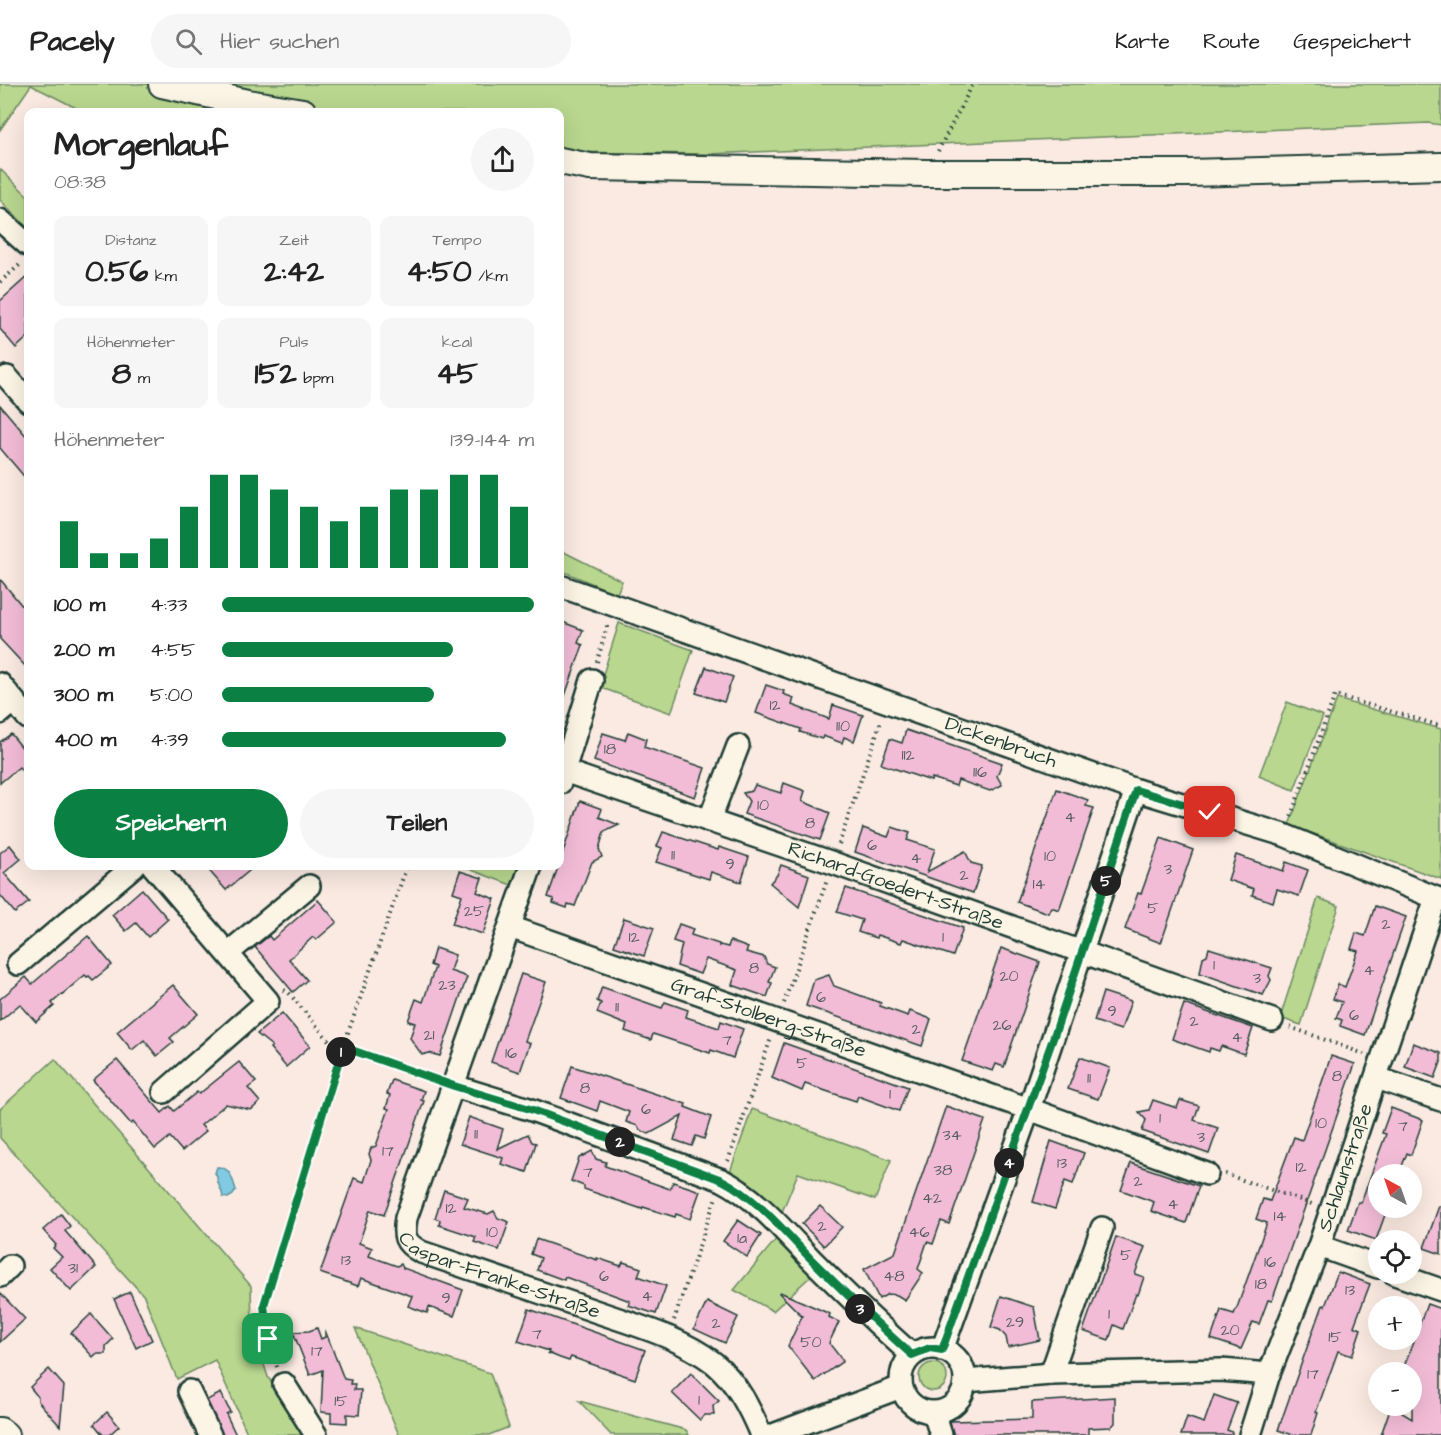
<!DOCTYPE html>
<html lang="de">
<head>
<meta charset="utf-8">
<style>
	body { margin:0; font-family:"Architects Daughter",sans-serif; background:#f6f6f6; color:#222; height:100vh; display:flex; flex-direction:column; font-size:22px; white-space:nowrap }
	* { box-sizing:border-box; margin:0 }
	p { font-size:20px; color:#767676 }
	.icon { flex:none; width:33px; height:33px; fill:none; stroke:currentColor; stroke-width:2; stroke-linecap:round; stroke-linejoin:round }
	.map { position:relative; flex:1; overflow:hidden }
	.panel { position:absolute; left:24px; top:24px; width:540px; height:762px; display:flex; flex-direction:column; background:#fff; border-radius:12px; box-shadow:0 6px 24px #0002 }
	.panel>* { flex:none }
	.needle { width:39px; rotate:320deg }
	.controls { position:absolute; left:1368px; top:1080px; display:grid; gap:12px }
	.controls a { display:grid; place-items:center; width:54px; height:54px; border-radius:50%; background:#fff; box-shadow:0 6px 24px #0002; font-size:30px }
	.pin { position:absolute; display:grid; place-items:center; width:51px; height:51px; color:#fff; margin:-26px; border-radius:12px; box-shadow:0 3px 9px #0006 }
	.km { position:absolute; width:30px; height:30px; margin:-15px; border-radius:50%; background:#222; color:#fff; font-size:16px; line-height:30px; text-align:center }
	.round { display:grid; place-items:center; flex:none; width:63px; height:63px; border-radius:32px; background:#f6f6f6 }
	.head { display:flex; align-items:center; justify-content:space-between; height:102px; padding:0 30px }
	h1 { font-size:33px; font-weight:800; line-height:45px }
	.metrics { display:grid; grid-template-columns:repeat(3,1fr); gap:9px; height:102px; padding:6px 30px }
	.metrics div { display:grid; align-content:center; border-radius:12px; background:#f6f6f6; text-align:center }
	.metrics b { font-size:30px; font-weight:800 }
	.metrics small { font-size:16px; font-weight:400 }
	.metrics p { font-size:16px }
	.chart { height:168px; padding:12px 30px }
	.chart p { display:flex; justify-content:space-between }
	.chart svg { width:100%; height:108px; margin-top:6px; stroke:#0b8043; stroke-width:6 }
	.primary-button { display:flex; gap:12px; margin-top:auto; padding:12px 30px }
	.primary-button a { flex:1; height:69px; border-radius:36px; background:#0b8043; color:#fff; font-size:24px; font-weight:800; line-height:69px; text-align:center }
	.primary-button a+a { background:#f6f6f6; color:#222 }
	ul { padding:0 30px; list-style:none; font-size:20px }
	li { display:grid; grid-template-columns:96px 72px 1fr; align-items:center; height:45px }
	li i { height:15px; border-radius:8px; background:#0b8043 }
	header { display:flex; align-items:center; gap:36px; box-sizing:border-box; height:84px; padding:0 30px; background:#fff; border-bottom:2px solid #e0e0e0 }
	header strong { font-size:28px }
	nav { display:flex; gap:33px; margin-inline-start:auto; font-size:21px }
	.search { width:420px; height:54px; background:#f6f6f6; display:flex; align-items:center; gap:15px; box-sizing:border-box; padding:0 21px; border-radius:33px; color:#767676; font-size:22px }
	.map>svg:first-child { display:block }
</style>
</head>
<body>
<header>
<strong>Pacely</strong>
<div class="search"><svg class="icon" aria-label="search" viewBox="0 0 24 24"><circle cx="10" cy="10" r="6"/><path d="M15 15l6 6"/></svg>Hier suchen</div>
<nav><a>Karte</a><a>Route</a><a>Gespeichert</a></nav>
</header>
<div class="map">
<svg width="1441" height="1351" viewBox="0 0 1441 1351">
	<rect width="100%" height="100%" fill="#faeae2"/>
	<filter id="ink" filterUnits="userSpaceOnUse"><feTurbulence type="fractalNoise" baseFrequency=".0167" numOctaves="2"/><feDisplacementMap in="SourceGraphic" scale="12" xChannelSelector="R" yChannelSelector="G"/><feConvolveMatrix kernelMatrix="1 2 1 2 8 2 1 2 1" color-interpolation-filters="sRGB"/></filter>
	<g filter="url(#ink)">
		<g fill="#b9d78f" stroke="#6c8a62" stroke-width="1.5">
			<path d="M0 0H1441V41L1428 39 708 70 566 68 560 82V28H84L31 1 0 46Z"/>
			<path d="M0 85 28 112V144L0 116Z"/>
			<path d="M560 466 622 497 617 510 560 486Z"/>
			<path d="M619 539 693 566 671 629 599 603Z"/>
			<path d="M1337 615 1441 645V795L1289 741Z"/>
			<path d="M1287 618 1323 632 1294 706 1259 692Z"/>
			<path d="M461 782H520L514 802Z"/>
			<path d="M1318 814 1339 822 1301 941 1280 934Z"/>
			<path d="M55 975 251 1202 252 1243 268 1293 303 1351H248L215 1276 177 1295 144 1212 0 1054V1025Z"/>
			<path d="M752 1025 891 1076 875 1116 798 1089 780 1133 745 1097 730 1088Z"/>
			<path d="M777 1154 813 1190 773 1227 734 1206Z"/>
			<path d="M355 1244 490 1289 509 1343 489 1351H399Z"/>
			<circle cx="933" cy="1293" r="14"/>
			<path d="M579 1317 686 1346 689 1351H611Z"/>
		</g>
		<path fill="#82cae3" stroke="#5a929d" stroke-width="1.5" d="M217 1083C231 1083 232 1095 236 1106L233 1111 228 1114 223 1113C222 1105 217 1100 217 1093L215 1089Z"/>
		<g fill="#f2bcd7" stroke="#1f3d34" stroke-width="1.5">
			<path d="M28 192V253L16 264 0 245V217Z"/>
			<path d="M0 321 28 354V397L0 364Z"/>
			<path d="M0 495 28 529V585L0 555Z"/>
			<path d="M560 537 583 546 578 559 583 561 562 620H560Z"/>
			<path d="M706 583 733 593 724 618 696 609Z"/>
			<path d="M766 601 784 607 783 610 794 614 792 621 829 635 833 621 863 631 854 657 844 653 842 659 823 652 822 655 800 648 801 645 756 629Z"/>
			<path d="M906 646 1002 679 997 692 1002 701 990 707 958 696 956 702 932 694 931 697 881 680 890 655 902 659Z"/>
			<path d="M628 648 646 655 644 663 705 684 695 713 594 677 603 649 625 656Z"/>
			<path d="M11 650 28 671V695L19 683 0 699V658Z"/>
			<path d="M784 699 805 707 802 717 830 729 820 756 744 730 749 717 743 709 752 707 755 701 781 709Z"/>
			<path d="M1057 705 1088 716 1086 722 1094 724 1059 826 1051 823 1048 829 1017 818Z"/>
			<path d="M580 717 602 725 599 733 619 741 604 748 599 765 602 773 592 778 575 822 568 820 567 824 553 819 554 815 548 813Z"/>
			<path d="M892 743 910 749 907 756 935 765 927 788 965 767 971 779 982 782 973 809 855 768 863 744 888 753Z"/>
			<path d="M663 748 718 766 719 763 749 773 741 798 711 788 709 795 656 778 662 764 657 762Z"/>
			<path d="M1161 754 1193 766 1161 859 1125 845 1138 809 1141 810Z"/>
			<path d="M10 761 21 775 4 789 29 818 15 829 0 811V769Z"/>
			<path d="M1236 771 1283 787 1286 778 1308 786 1299 812 1277 805 1273 818 1252 811 1254 805 1228 796Z"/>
			<path d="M781 781 809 791 799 823 770 799 777 791Z"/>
			<path d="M205 782H255L226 806Z"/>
			<path d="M460 787 482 794 477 808 495 815 483 850 452 840 462 811 453 808Z"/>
			<path d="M846 804 963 844 953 872 903 855 901 859 877 851 876 854 858 848 862 836 837 828Z"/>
			<path d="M142 805 168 835 148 853 136 839 126 847 112 831Z"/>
			<path d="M318 816 337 838 316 856 313 853 289 875 307 896 293 908 255 863 269 852 272 856Z"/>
			<path d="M1375 822 1406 833 1365 951 1340 942 1342 936 1336 934 1342 918 1333 915 1338 900 1345 903 1358 867 1351 865 1356 849 1365 852Z"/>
			<path d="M624 834 654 844 644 872 614 862Z"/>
			<path d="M679 840 693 845 691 851 719 860V862L720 861 728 863 730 857 748 864 746 868 764 873 767 880 775 883 769 898 772 899 767 913 732 901 737 886 706 875 700 890 677 882 682 860 673 857Z"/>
			<path d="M88 852 112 881 93 896 89 892 87 893 85 891 52 919 54 922 36 938 20 920 0 937V915L26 893 32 900Z"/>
			<path d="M435 864 455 871 450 887 467 893 440 972 429 969 422 971 410 954 415 939 408 937 416 915 423 918 435 883 430 881Z"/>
			<path d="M1001 864 1040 878 1004 983 996 980 993 987 962 977Z"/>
			<path d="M1209 864 1272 884 1269 892 1271 896 1263 911 1200 889 1203 873 1207 871Z"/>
			<path d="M521 890 546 898 525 957 530 959 520 988 491 978Z"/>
			<path d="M829 891 834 902 881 919 880 922 908 932 910 927 931 935 922 962 806 922 814 896Z"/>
			<path d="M173 901 198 930 170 954 174 958 157 972 144 956 132 966 117 948Z"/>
			<path d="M602 903 662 924 665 918 688 926 686 933 719 944 721 937 743 945 733 974 711 966 710 969 653 950 651 956 625 947 627 941 597 929 601 919 597 917Z"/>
			<path d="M1103 908 1131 917 1121 946 1094 937Z"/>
			<path d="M1184 920 1253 944 1244 970 1221 962 1219 967 1210 964 1209 968 1172 955Z"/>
			<path d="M282 929 310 962 286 983 270 964 272 962 257 950Z"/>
			<path d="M784 959 908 1003 899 1027 858 1012 856 1017 805 1000 802 1007 772 994Z"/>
			<path d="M1413 959 1441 969V978L1435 994 1405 983Z"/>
			<path d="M1331 972 1355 980 1272 1217 1268 1216 1259 1240 1253 1238 1241 1265 1211 1255 1221 1226 1234 1230 1238 1221 1267 1139 1256 1135 1263 1115 1270 1117 1294 1053 1302 1056Z"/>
			<path d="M1080 973 1110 984 1098 1015 1068 1005Z"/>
			<path d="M117 976 162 1029 170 1022 174 1027 197 1008 199 1010 239 978 256 998 248 1004 260 1018 251 1026 226 1020 201 1041 206 1047 182 1067 170 1053 155 1065 133 1038 131 1040 93 996Z"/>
			<path d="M572 982 686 1020 685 1023 711 1033 704 1055 696 1052 692 1062 674 1056 682 1032 649 1050 640 1046 638 1042 626 1038 629 1028 600 1017 597 1027 561 1014Z"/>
			<path d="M392 996 424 1007 421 1016 424 1017 384 1131 370 1126 359 1159 372 1164 369 1172 397 1182 401 1180 403 1184 463 1206 454 1232 429 1223 427 1229 408 1222 412 1212 361 1194 358 1202 320 1189 354 1094 364 1098 371 1076 369 1070 371 1064 376 1062 389 1025 386 1024 390 1011 387 1010Z"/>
			<path d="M1153 1016 1177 1024 1180 1016 1199 1022 1194 1036 1218 1044 1209 1070 1142 1047 1146 1036 1139 1028 1149 1026Z"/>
			<path d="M946 1022 985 1036 959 1112 949 1140 941 1137 933 1160 927 1158 918 1185 923 1189 905 1216 897 1211 888 1210 879 1215 864 1185 895 1169Z"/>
			<path d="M1391 1024 1423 1036 1411 1071 1407 1069 1399 1090H1378V1125L1386 1128 1376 1156 1348 1146 1358 1118H1361L1386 1050 1382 1049Z"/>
			<path d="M469 1033 503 1045 497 1065 528 1050 532 1058 536 1059 527 1088 501 1080 503 1074 460 1060Z"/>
			<path d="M1051 1057 1084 1069 1073 1100 1065 1097 1055 1125 1033 1118Z"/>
			<path d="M592 1067 596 1075 606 1078 605 1082 670 1105 673 1098 700 1107 690 1135 676 1130 675 1133 643 1123 642 1125 584 1105V1102L571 1097 579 1074Z"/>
			<path d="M1131 1079 1199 1102 1186 1139 1151 1127 1154 1118 1121 1106Z"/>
			<path d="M444 1106 468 1114 464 1123 488 1130 494 1127 498 1134 509 1138 499 1166 474 1158 476 1153 439 1141 440 1136 435 1134Z"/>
			<path d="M820 1122 842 1143 824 1162 802 1140Z"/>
			<path d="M1439 1122H1441V1170L1424 1164Z"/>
			<path d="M61 1130 70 1142 65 1147 96 1183 71 1207 50 1184 62 1173 53 1164 56 1161 43 1146Z"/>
			<path d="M738 1136 761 1151 747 1173 723 1157Z"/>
			<path d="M1116 1153 1145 1163 1135 1190 1144 1193 1138 1211 1136 1210 1123 1245 1114 1241 1109 1256 1083 1247Z"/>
			<path d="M536 1155 597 1176V1174L621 1182 623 1178 641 1184 638 1192 666 1202 656 1230 628 1221 630 1217 565 1193 564 1196 537 1186 541 1174 531 1170Z"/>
			<path d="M1338 1188 1370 1200 1354 1242 1361 1245 1352 1272 1338 1267 1319 1320 1316 1328 1318 1329 1311 1351H1293L1278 1346 1316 1238H1317L1323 1221 1325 1222Z"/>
			<path d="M130 1208 152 1256 136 1264 114 1215Z"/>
			<path d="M780 1208 830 1230 829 1233 839 1238 829 1259 843 1277 815 1297 788 1262 802 1232 779 1209Z"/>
			<path d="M0 1209 25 1235 0 1258Z"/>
			<path d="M1001 1212 1034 1223 1040 1256 1008 1263 1006 1253 1000 1246 991 1243Z"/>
			<path d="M707 1218 738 1233 725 1259 694 1245Z"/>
			<path d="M1427 1220 1441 1225V1351H1381L1391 1322 1412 1335V1288H1402Z"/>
			<path d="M529 1225 645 1266 635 1295 571 1273 569 1277 560 1274 548 1269 549 1267 518 1257Z"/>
			<path d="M91 1230 113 1255 106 1262V1270H96L93 1273 71 1249Z"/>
			<path d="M317 1244 321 1255 325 1253V1246L344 1295 351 1296 350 1300H355L354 1306H361L359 1331 347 1330V1339L331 1338V1329L321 1328 323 1286 310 1291 293 1248 309 1247Z"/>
			<path d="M49 1285 64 1302 60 1342 38 1317V1313L30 1303Z"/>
			<path d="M691 1289 719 1317 713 1322 714 1331H705L700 1336 672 1309Z"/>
			<path d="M221 1309 230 1328 226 1330 236 1351H223L207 1316Z"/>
			<path d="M1214 1311 1237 1319 1227 1346 1232 1348V1351H1181L1187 1333 1204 1339Z"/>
			<path d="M1115 1313V1339L1111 1343 1088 1344V1351H953L950 1337 1032 1335V1318Z"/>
			<path d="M107 1328 119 1342 109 1351H103L94 1340Z"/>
		</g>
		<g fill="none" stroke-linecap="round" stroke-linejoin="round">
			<defs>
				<g id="minor">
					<path d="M0 136 28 161"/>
					<path d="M7 293 28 317"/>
					<path id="s1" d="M560 502 1136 706 1284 751 1441 816"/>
					<path d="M0 600 28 634"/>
					<path d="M0 629 14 617"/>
					<path id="s2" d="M564 687 833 779 1272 936"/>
					<path d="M560 699 592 596"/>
					<path d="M709 737 738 662"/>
					<path d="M153 782 268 917 164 1008"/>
					<path id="s3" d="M531 782 406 1134C403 1152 404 1159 421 1168 477 1187 533 1206 589 1225 631 1240 679 1252 714 1279 737 1298 750 1325 761 1351"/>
					<path id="s4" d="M510 843 1029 1025 1207 1090"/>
					<path d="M228 869 309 802"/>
					<path d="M18 880 134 782"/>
					<path d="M1377 994 1441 1016"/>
					<path d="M454 1002 529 1025 722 1096C757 1114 784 1147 811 1175 844 1208 877 1240 912 1271"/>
					<path d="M1319 1162 1378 1183"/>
					<path d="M1395 1190 1441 1206"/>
					<path d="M0 1192 10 1182"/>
					<circle cx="933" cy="1296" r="32"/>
					<path d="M942 1266 1029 1025 1136 706"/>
					<path d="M1051 1290 1102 1144"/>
					<path d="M965 1297 1051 1290 1221 1286 1269 1290"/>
					<path d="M284 1300 316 1351"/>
					<path d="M189 1307 210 1351"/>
					<path d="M934 1329 941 1351"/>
					<path d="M773 1351 901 1303"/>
					<path id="s5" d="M1250 1351 1269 1290 1319 1162 1436 814"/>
				</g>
				<g id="major">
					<path d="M162 0 248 19 303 28"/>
					<path d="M560 77 590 83 926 89H1189L1441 82"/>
					<path d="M0 1347 5 1351"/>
				</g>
			</defs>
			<use href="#minor" stroke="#1f3d34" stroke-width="26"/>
			<use href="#major" stroke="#1f3d34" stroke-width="30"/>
			<g stroke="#1f3d34" stroke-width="4" stroke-dasharray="1.5 4.5" stroke-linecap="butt">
				<path d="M938 67 973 0"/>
				<path d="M0 198 22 179"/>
				<path d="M597 578 608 539"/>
				<path d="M1291 732 1335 611 1441 642"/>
				<path d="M839 760 881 637"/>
				<path d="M284 906 289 909 341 971"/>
				<path d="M784 919 827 796"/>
				<path d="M1290 943 1364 970"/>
				<path d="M343 963 436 995"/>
				<path d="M728 1077 771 954"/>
				<path d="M1225 1090 1315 1121"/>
				<path d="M674 1236 716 1113"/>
				<path d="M277 1283 268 1255 264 1221 343 963 407 782"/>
			</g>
			<use href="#minor" stroke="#fcf5e5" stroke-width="21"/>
			<use href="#major" stroke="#fcf5e5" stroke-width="26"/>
		</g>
	</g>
	<g fill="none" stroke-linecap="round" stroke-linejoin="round" filter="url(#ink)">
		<defs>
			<path id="route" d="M268 1255 264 1221 343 963 454 1002 530 1025 722 1096C757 1114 784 1147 811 1175 844 1208 877 1240 912 1271L930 1264 942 1266 1056 946 1136 706 1210 728"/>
		</defs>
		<use href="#route" stroke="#fff" stroke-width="12"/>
		<use href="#route" stroke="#0b8043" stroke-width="8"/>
	</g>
	<g text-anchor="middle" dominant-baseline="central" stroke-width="4.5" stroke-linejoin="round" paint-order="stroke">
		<g font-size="16" fill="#545d5d">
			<text x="775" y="621">12</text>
			<text x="843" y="642">110</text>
			<text x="610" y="665">18</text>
			<text x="908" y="671">112</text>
			<text x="980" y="688">116</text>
			<text x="763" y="721">10</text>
			<text x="1070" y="733">4</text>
			<text x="810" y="739">8</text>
			<text x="872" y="761">6</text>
			<text x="673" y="771">11</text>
			<text x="1050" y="772">10</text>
			<text x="916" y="774">4</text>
			<text x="730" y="780">9</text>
			<text x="1168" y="785">3</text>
			<text x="964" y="791">2</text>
			<text x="1039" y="800">14</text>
			<text x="1153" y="824">5</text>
			<text x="474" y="827">25</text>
			<text x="1386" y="840">2</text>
			<text x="634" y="853">12</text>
			<text x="943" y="853">1</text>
			<text x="1214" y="881">1</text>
			<text x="754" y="884">8</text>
			<text x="1369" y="886">4</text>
			<text x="1009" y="892">20</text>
			<text x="1257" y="894">3</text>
			<text x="447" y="901">23</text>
			<text x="821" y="913">6</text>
			<text x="617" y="923">11</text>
			<text x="1112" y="927">9</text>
			<text x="1354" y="931">6</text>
			<text x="1194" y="937">2</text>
			<text x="1002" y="941">26</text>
			<text x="916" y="945">2</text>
			<text x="429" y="951">21</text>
			<text x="1237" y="953">4</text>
			<text x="727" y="956">7</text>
			<text x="511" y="969">16</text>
			<text x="802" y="979">5</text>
			<text x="1337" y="992">8</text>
			<text x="1089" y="994">11</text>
			<text x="585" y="1004">8</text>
			<text x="890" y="1010">1</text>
			<text x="646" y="1025">6</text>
			<text x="1160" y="1034">1</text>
			<text x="1321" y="1039">10</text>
			<text x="1403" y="1042">7</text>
			<text x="476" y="1050">11</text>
			<text x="952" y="1051">34</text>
			<text x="1201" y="1053">3</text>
			<text x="388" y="1067">17</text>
			<text x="1062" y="1079">13</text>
			<text x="1301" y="1083">12</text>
			<text x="943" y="1086">38</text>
			<text x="588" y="1088">7</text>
			<text x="1138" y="1097">2</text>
			<text x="932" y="1114">42</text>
			<text x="1173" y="1120">4</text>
			<text x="451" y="1124">12</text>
			<text x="1280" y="1132">14</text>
			<text x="822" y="1142">2</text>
			<text x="492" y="1148">10</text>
			<text x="919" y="1148">46</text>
			<text x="742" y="1154">1a</text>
			<text x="1126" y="1171">5</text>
			<text x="346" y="1176">13</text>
			<text x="1270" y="1178">16</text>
			<text x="73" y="1184">31</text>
			<text x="604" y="1192">6</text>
			<text x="894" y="1192">48</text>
			<text x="1261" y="1200">18</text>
			<text x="1350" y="1206">13</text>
			<text x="647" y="1212">4</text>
			<text x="446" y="1214">9</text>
			<text x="1109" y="1230">1</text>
			<text x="1015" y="1238">29</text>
			<text x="716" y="1239">2</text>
			<text x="1230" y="1246">20</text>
			<text x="537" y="1250">7</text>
			<text x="1335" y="1253">15</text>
			<text x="811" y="1258">50</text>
			<text x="317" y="1267">17</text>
			<text x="1313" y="1290">17</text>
			<text x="699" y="1316">1</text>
			<text x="341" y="1317">15</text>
		</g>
		<g font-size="20" fill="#1f3d34" stroke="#fcf5e5">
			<text stroke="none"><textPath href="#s1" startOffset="468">Dickenbruch</textPath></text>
			<text stroke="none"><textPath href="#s2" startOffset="351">Richard-Goedert-Straße</textPath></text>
			<text stroke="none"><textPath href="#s4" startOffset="274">Graf-Stolberg-Straße</textPath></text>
			<text stroke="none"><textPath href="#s5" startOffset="284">Schlaunstraße</textPath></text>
			<text stroke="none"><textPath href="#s3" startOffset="496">Caspar-Franke-Straße</textPath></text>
		</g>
	</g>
</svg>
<div class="controls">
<a><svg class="needle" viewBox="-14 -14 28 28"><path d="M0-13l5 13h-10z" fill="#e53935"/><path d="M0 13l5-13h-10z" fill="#767676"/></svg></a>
<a><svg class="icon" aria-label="locate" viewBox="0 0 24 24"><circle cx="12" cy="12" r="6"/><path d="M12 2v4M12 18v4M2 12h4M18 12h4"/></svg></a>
<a>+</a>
<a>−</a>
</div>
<div class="pin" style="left:268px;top:1255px;background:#1e9e55"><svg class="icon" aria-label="arrive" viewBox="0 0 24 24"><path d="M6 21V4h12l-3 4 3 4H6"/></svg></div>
<div class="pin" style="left:1210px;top:728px;background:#d93025"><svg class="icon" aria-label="check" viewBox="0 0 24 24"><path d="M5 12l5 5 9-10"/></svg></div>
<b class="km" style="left:341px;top:968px">1</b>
<b class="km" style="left:620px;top:1058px">2</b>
<b class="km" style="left:860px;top:1225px">3</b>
<b class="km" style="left:1009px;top:1079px">4</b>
<b class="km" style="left:1106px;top:797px">5</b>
<section class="panel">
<div class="head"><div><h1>Morgenlauf</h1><p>08:38</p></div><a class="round"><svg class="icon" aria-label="share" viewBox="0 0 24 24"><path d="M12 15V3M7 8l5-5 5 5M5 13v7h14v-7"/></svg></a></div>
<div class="metrics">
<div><p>Distanz</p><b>0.56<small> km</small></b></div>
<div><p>Zeit</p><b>2:42</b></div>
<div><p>Tempo</p><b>4:50<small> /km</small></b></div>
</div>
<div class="metrics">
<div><p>Höhenmeter</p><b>8<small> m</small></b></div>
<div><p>Puls</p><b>152<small> bpm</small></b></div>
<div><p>kcal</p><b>45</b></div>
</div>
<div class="chart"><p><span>Höhenmeter</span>139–144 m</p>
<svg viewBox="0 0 160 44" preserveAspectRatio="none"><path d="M5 44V25M15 44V38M25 44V38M35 44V32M45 44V19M55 44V6M65 44V6M75 44V12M85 44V19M95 44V25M105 44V19M115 44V12M125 44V12M135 44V6M145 44V6M155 44V19"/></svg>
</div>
<ul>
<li><b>100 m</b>4:33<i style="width:100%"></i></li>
<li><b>200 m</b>4:55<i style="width:74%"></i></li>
<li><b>300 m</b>5:00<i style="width:68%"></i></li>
<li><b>400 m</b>4:39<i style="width:91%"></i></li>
</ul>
<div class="primary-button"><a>Speichern</a><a>Teilen</a></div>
</section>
</div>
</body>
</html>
